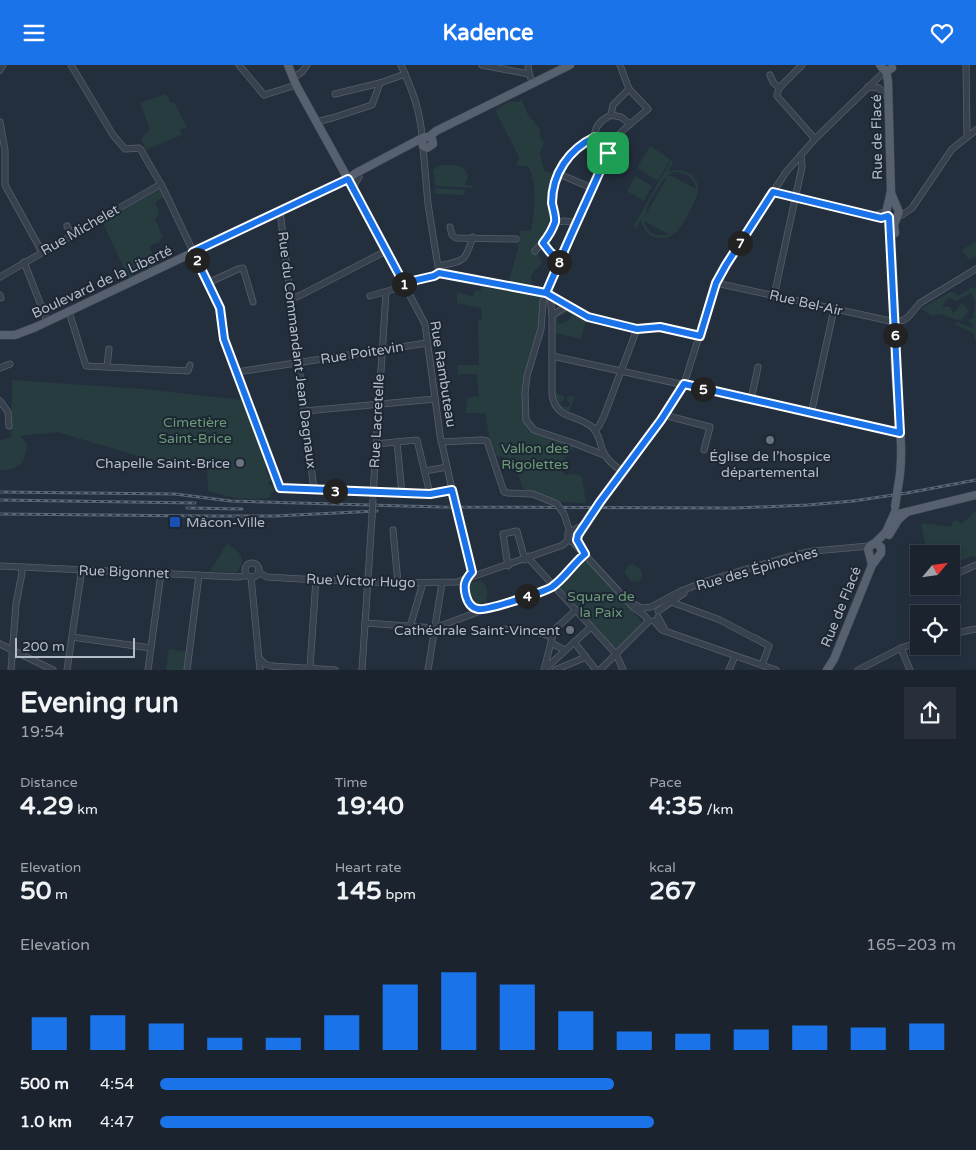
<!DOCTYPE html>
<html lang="en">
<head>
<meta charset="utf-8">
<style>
	body { margin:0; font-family:"Varela Round",sans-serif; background:#282f3a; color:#f1f3f6; height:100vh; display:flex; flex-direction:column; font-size:19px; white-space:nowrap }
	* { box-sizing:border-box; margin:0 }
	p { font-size:16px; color:#a0a4aa }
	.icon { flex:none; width:28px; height:28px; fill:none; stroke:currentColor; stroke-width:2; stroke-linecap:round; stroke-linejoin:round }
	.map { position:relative; height:605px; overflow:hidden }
	.side { display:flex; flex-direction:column; background:#1b232e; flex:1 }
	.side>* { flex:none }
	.needle { width:32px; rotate:61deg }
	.tools { position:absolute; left:910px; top:480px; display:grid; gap:10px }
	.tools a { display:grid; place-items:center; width:50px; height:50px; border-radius:0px; background:#1b232e; box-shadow:0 2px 8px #0003,0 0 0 1px #39404a; font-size:25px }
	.scale { position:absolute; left:15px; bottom:12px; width:120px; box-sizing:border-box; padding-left:5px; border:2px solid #b4bcc9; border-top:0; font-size:14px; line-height:18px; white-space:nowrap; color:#b4bcc9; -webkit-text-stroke:4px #1d2633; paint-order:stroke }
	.pin { position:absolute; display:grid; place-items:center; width:42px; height:42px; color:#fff; margin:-21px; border-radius:10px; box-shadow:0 2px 8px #0006 }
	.km { position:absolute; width:25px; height:25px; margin:-12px; border-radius:50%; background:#222; color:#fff; font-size:14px; line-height:25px; text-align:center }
	.round { display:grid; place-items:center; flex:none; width:52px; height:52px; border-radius:0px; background:#282f3a }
	.summary { display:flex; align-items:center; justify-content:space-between; height:85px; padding:0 20px }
	h1 { font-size:28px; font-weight:700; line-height:38px }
	.metrics { display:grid; grid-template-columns:repeat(3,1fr); gap:8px; height:85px; padding:5px 20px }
	.metrics div { display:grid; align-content:center }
	.metrics b { font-size:25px; font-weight:700 }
	.metrics small { font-size:14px; font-weight:400 }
	.metrics p { font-size:14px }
	.chart { height:140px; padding:10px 20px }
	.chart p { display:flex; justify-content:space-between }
	.chart svg { width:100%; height:90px; margin-top:5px; stroke:#1a73e8; stroke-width:6 }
	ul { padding:0 20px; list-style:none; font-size:16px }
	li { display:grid; grid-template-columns:80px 60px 1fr; align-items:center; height:38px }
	li i { height:12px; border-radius:6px; background:#1a73e8 }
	header { display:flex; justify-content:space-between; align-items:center; height:65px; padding:0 20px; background:#1a73e8; color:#fff; font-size:22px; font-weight:700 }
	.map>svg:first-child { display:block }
</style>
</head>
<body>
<header><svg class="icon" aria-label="menu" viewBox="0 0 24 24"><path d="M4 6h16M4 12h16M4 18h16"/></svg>Kadence<svg class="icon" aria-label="heart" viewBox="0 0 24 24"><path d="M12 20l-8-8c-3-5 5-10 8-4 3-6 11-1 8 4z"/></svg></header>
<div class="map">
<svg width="976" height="605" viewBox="0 0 976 605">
	<rect width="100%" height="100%" fill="#242f3e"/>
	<g fill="#263c3f" fill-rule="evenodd">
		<path d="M166 29 171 38 174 37 187 62 180 65 182 70 146 85 141 74 150 64 140 38Z"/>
		<path d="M522 35 528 50 540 64V72L544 77 540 88 544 105 552 108 549 127 550 153 545 169 538 178V189L542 198 531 210 532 218 530 227 541 232V234L538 263 525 309 522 326 524 347 531 366 575 381 557 403 566 410 576 409 582 412 586 438 561 437 535 426 523 424 517 406H511L508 396H505L503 391 497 392 489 371 485 348H466L467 333 479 331 477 309H458L457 300H479L478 255H482L481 243 457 238V227L473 232 475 226H480L482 222 509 224 510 212 518 184 520 166 531 165C535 144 537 122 529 102L516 100 519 94 518 90 496 47 497 44 510 36 518 37Z"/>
		<path d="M650 81 670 94 658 116 637 103Z"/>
		<path d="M671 95 673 97 668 107C682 102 699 108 698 126 697 135 681 165 673 170 668 174 660 174 654 172 646 169 642 162 641 154L636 163 633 162ZM673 107C685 106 694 112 696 124L670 110 668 111 645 151C647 138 662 113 673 107ZM644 156 668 169H669C657 173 647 168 644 156Z"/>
		<path d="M441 100C452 100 464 98 468 111L465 120 473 121 472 123 435 121 433 105Z"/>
		<path d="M635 111 652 121 644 136 627 126Z"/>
		<path d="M435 123 465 125 464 130 435 129Z"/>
		<path d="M160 124 164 132 155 137 159 146 157 148 159 150 155 153 163 173H159L160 177 149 181 158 201 129 214 103 158Z"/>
		<path d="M976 176V191L969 195 962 185Z"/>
		<path d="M971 223H976V277L973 268 955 259 956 257 973 263V260L968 255 973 253C975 245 976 235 971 228L956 236 952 233H948L942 242H950L953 248C958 246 958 241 962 238L969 246 962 254 957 255 941 249 932 251 921 244 950 227H954L958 231Z"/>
		<path d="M566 244 586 255 581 274 555 268 556 250 560 247 563 250 558 252 557 258C564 260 569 256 572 250L567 247 564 250 561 246Z"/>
		<path d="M12 315 143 324 242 335 268 397 266 404 268 412 270 411 272 415 269 416 268 420 274 421V427H270L271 432C249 437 229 432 208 426L207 401H192L149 394 57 367 20 371 27 379C26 398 20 405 0 405V375L11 372Z"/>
		<path d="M554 323 557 328 565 332 560 339 564 342H568L570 339 567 334 568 331 575 332 568 349C558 343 554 335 554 323Z"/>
		<path d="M976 445V492L973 491 951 499V489H946L944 479 926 482 921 461 923 458 952 462 953 456 957 455 962 459Z"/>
		<path d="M227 479C240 485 249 497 235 508L210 506Z"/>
		<path d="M583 496 588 497 641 556V561L619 583 614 582 561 523V518Z"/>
		<path d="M633 499C639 502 643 506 642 513L638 517 630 516 625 507 627 501Z"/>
		<path d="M480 515C488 520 489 528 486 536L478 540C468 537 464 527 469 518Z"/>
		<path d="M169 584 188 587 185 605H166Z"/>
	</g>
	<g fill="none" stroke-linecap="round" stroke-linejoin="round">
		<defs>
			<g id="minor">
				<path d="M71 0 113 70 125 84 139 83 141 85 163 123 220 243 223 274 280 423 430 429 453 425"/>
				<path d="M239 0 264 30 296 20"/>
				<path d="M401 0C412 24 421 47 422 74"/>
				<path d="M482 0 529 9"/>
				<path d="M528 0 529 9 533 18"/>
				<path d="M802 0 779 23 777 31 815 74"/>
				<path d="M966 0 967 71"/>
				<path d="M0 5 3 0"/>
				<path d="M770 10 773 17 779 23"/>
				<path d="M293 13 302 7 307 0"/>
				<path d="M868 22 879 23 888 33"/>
				<path d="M335 29 380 18"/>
				<path d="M611 50 613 40 629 24 620 0"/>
				<path d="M0 57 5 85V120L42 187"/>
				<path d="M316 57 332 53 372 40 380 18 405 9"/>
				<path d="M423 82 428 139 439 208"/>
				<path d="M608 88C589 76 591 60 611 50L621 52 630 59"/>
				<path d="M559 109 592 123"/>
				<path d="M348 114 425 259 440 370 455 438"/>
				<path d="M354 126 355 118 359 112"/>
				<path d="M773 127 875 151"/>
				<path d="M280 146 314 425"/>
				<path d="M886 146 875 151 881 153 888 151"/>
				<path d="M898 150H902L912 143 952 84 976 65"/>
				<path d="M555 157 565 156 576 158"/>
				<path d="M67 161 72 171"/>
				<path d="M450 162 452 170 456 173 516 174"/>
				<path d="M543 178 550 187 560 196"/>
				<path d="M535 186C542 179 552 166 555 157 556 152 553 143 552 138 552 109 569 85 595 72"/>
				<path d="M24 197 47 256"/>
				<path d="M439 201C464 195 464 199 473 172"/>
				<path d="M439 208 537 226 546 228 550 231 552 250V329C555 355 577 349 592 362 601 370 599 381 605 390 609 397 616 402 622 406"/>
				<path d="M0 212 161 119"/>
				<path d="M208 218 238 204 243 203 253 237"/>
				<path d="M716 218 895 257 904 255 909 251 920 238 976 204"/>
				<path d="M0 230 1 233"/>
				<path d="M370 231 401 222 408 217 434 211 439 208"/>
				<path d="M550 231 589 252 637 264 660 262 700 271"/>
				<path d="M774 231 802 102 801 90"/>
				<path d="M291 234 301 230 386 186"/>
				<path d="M69 247 86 301 188 306 190 300"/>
				<path d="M552 250 567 241"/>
				<path d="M552 291 900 367"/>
				<path d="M107 301 109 284"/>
				<path d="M0 303 10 299"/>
				<path d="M237 307 427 278"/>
				<path d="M751 334 758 302"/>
				<path d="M0 336 8 347 9 361"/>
				<path d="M305 346 435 334"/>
				<path d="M811 349 834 244"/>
				<path d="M664 350 710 362 704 385"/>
				<path d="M595 365 599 361 604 351 637 264"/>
				<path d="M397 377 402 429"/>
				<path d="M441 377 482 375 487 376 504 427 508 428 533 429 557 439"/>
				<path d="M376 379 417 375 430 429"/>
				<path d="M604 390 576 379 534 365 526 355 525 328 527 311 541 264 543 237 547 224 612 78C621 64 636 55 648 44L629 24"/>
				<path d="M425 406 447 402"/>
				<path d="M373 430 386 227"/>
				<path d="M600 437 661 355 684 319 716 218 726 200 773 127 786 107 815 74 885 6"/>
				<path d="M564 449 570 467"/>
				<path d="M459 451 472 507C469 510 466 513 465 517 461 530 469 543 482 545"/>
				<path d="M393 465 398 518"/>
				<path d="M568 475V468L584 460"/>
				<path d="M570 476 574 477 577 475 589 454"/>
				<path d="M573 477 634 543 644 550 649 556"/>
				<path d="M529 491 531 496 616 589 623 605"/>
				<circle cx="252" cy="505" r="7"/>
				<path d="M0 501 238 512 244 511 246 509"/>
				<path d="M508 501 503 469 517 466 525 495"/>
				<path d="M258 507 267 512 301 514 393 518 457 517 563 480 568 475"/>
				<path d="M951 511 976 500"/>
				<path d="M251 512 260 605"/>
				<path d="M670 532 674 538 720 555 754 573"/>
				<path d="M629 537 642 543 651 542 681 526 707 516 794 490 814 486 869 481"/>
				<path d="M658 546 684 528"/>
				<path d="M658 552 664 563"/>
				<path d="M654 556 662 565 776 605"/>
				<path d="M365 558 435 563 483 545 499 541 552 522 585 489"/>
				<path d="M410 562 423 518"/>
				<path d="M504 564 540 568 552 572"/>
				<path d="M951 569 976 564"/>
				<path d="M72 572 151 583"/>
				<path d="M755 573 769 581 762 600"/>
				<path d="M574 577 596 605"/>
				<path d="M551 578 565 585"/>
				<path d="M0 579 53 605"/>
				<path d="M901 583 910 605"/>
				<path d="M259 593 265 599 272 601 335 605"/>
				<path d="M310 603 316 514"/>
				<path d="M546 603 591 562"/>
				<path d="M11 605 16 539 22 508 21 502"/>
				<path d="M67 605 81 510 80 505"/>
				<path d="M148 605 161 508"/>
				<path d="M187 605 199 510"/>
				<path d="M362 605 372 452"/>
				<path d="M428 605 442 518"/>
				<path d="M544 605 554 565 576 545"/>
				<path d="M555 605 586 592"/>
				<path d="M600 605 649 556"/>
				<path d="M729 605 735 591"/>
				<path d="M858 605 901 583 919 577"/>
			</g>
			<g id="major">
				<path d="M288 0 296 20 348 114"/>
				<path d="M880 0 885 6 889 5 892 3"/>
				<path d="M886 6 888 16 891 126 886 148 889 152 891 170 896 266C890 316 908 372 898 422"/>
				<path d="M422 75 423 81 427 83 433 79 432 74"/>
				<path d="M891 128 899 147 894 160 895 168"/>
				<path d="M0 270H15L36 262 348 114 356 108 424 72H429L436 66 570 0"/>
				<path d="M894 450 976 430"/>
				<path d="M889 470 898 455 907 447"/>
				<path d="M875 478 886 467 895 447"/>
				<path d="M827 605 834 594 872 500 881 488V482L875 478 871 480 868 484 872 500"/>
			</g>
		</defs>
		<use href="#minor" stroke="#565f6c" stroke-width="7"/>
		<use href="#major" stroke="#414a57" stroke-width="9"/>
		<use href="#minor" stroke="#38414e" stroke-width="5.5"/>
		<use href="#major" stroke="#56606e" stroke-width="8"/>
		<defs>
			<g id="rail">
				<path d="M0 427 175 429 231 436 441 442 735 443 808 440 853 436 907 428 976 415"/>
				<path d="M0 435 195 438"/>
				<path d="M187 443 242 444"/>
				<path d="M0 449 206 451H275L377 446"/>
			</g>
		</defs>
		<use href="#rail" stroke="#5a6575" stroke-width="3"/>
		<use href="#rail" stroke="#1d2633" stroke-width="1" stroke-dasharray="4" stroke-linecap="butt"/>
		<defs>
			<g id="minor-bridge">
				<path d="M455 438 459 451"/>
				<path d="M557 439 564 449"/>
				<path d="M372 452 373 434"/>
				<path d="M589 454 600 437"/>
			</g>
			<path id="major-bridge" d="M895 442 898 422"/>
		</defs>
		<use href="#minor-bridge" stroke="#565f6c" stroke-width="7" stroke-linecap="butt"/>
		<use href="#major-bridge" stroke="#414a57" stroke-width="9" stroke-linecap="butt"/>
		<use href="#minor-bridge" stroke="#38414e" stroke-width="5.5"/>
		<use href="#major-bridge" stroke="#56606e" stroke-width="8"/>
	</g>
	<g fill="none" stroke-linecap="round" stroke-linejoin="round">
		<defs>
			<path id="route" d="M608 88C592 125 574 162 558 200L546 228 439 208 434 211 408 217 404 219 348 114 193 187 220 243 224 274 280 423 430 429 452 425 472 507C465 515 463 520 466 531 468 538 471 543 478 544 487 546 543 527 552 522 564 514 573 499 585 489L577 475 578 470 600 437 661 355 684 319 900 368 889 152 888 151 881 153 773 127 726 200 716 218 700 271 660 262 637 264 588 252 546 228 560 196 550 187 543 178C547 173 553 163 555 157 556 152 553 144 552 138 552 109 569 84 595 72L600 82 608 88"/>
		</defs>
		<use href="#route" stroke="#fff" stroke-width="10"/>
		<use href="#route" stroke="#1a73e8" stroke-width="6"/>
	</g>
	<g fill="#6b7280" stroke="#1d2633" stroke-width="2">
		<circle cx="770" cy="375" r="5"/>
		<circle cx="240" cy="398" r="5"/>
		<circle cx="570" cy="565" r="5"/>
	</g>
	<rect fill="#1a4fb4" stroke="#1d2633" stroke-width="2" x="169" y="451" width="12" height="12" rx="2.5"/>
	<g text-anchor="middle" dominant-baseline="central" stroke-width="4" stroke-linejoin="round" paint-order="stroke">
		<g font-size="14" fill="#b4bcc9" stroke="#1d2633">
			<text transform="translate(877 72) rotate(-91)">Rue de Flacé</text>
			<text transform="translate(80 165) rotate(-30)">Rue Michelet</text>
			<text transform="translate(102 217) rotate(-25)">Boulevard de la Liberté</text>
			<text transform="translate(806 238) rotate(13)">Rue Bel-Air</text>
			<text transform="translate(297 285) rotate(83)">Rue du Commandant Jean Dagnaux</text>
			<text transform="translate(362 288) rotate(-9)">Rue Poitevin</text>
			<text transform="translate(443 309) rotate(81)">Rue Rambuteau</text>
			<text transform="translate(377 356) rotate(-87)">Rue Lacretelle</text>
			<text transform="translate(757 504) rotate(-16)">Rue des Épinoches</text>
			<text transform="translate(124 507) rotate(2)">Rue Bigonnet</text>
			<text transform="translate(361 516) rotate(2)">Rue Victor Hugo</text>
			<text transform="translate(841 542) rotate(-68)">Rue de Flacé</text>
		</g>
		<g font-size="14" fill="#6b9a76" stroke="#1d2633">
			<text x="195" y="357">Cimetière<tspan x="195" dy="16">Saint-Brice</tspan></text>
			<text x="535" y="383">Vallon des<tspan x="535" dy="16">Rigolettes</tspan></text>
			<text x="601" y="531">Square de<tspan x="601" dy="16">la Paix</tspan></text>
		</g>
		<g font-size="14" fill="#b4bcc9" stroke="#1d2633" text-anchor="end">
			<text x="770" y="391" text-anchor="middle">Église de l’hospice<tspan x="770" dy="16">départemental</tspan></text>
			<text x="230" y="398">Chapelle Saint-Brice</text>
			<text x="186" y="457" text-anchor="start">Mâcon-Ville</text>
			<text x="560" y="565">Cathédrale Saint-Vincent</text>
		</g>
	</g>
</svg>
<div class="tools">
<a><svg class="needle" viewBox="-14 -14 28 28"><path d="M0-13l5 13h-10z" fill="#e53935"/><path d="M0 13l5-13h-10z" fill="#a0a4aa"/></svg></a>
<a><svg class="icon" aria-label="locate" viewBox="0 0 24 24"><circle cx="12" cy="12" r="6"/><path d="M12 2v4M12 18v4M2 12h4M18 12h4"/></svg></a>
</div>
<div class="scale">200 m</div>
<div class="pin" style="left:608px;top:88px;background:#1e9e55"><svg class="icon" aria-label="arrive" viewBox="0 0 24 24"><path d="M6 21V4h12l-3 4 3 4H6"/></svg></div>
<b class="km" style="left:404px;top:219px">1</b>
<b class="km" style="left:197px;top:195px">2</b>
<b class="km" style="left:335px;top:426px">3</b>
<b class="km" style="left:527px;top:531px">4</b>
<b class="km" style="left:703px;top:324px">5</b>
<b class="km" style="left:895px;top:270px">6</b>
<b class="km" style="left:740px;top:178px">7</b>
<b class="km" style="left:559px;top:197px">8</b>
</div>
<section class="side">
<div class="summary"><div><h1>Evening run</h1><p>19:54</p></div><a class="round"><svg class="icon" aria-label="share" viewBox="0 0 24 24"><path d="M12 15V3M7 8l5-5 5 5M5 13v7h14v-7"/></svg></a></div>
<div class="metrics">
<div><p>Distance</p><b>4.29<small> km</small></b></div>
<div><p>Time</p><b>19:40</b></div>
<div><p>Pace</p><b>4:35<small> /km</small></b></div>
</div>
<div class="metrics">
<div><p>Elevation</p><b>50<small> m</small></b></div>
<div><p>Heart rate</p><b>145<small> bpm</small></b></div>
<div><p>kcal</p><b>267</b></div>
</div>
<div class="chart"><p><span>Elevation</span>165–203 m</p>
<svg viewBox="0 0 160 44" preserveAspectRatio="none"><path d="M5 44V28M15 44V27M25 44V31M35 44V38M45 44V38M55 44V27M65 44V12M75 44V6M85 44V12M95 44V25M105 44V35M115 44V36M125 44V34M135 44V32M145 44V33M155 44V31"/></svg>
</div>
<ul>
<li><b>500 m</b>4:54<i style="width:57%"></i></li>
<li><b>1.0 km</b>4:47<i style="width:62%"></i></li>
</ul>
</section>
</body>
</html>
